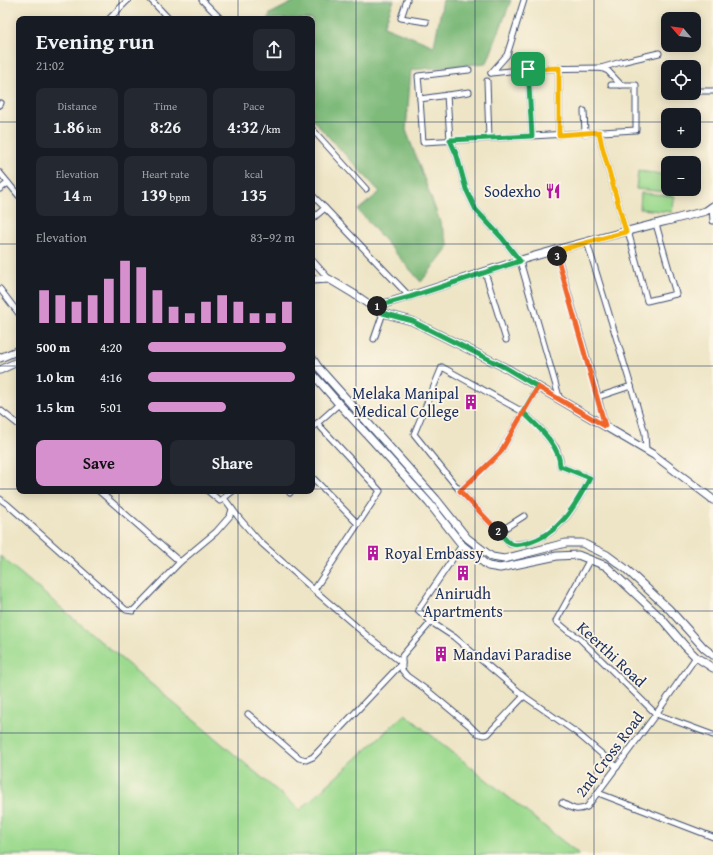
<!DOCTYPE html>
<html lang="en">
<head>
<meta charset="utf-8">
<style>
	body { margin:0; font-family:"Gentium Book Plus",serif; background:#242831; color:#f1f3f6; height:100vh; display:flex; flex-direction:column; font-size:15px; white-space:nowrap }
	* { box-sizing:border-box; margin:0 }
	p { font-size:13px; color:#9ea1a6 }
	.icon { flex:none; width:22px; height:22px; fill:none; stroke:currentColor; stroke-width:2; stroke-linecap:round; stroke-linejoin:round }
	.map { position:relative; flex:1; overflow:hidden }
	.panel { position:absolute; left:16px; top:16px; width:299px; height:478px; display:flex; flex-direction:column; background:#171b24; border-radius:8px; box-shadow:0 2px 10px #0003 }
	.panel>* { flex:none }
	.needle { width:26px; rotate:298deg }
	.buttons { position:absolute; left:661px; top:12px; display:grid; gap:8px }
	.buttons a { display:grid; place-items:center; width:40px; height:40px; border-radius:8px; background:#171b24; box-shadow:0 2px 10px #0003; font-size:20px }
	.pin { position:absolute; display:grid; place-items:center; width:34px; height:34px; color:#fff; margin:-17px; border-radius:8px; box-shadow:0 2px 6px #0006 }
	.km { position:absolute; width:20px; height:20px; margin:-10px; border-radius:50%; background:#222; color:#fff; font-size:11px; line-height:20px; text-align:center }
	.round { display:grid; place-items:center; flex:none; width:42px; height:42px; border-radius:8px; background:#242831 }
	.summary { display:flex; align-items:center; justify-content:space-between; height:68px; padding:0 20px }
	h1 { font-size:22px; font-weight:600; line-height:30px }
	.figures { display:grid; grid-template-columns:repeat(3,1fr); gap:6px; height:68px; padding:4px 20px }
	.figures div { display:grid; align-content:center; border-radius:8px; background:#242831; text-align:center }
	.figures b { font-size:17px; font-weight:600 }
	.figures small { font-size:11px; font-weight:400 }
	.figures p { font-size:11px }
	.chart { height:112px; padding:8px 20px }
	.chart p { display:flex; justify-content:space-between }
	.chart svg { width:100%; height:72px; margin-top:4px; stroke:#d690ce; stroke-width:6 }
	.action { display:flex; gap:8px; margin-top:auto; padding:8px 20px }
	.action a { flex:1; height:46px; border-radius:8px; background:#d690ce; color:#111; font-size:16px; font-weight:600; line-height:46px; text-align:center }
	.action a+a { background:#242831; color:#f1f3f6 }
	ul { padding:0 20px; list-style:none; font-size:13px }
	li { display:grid; grid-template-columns:64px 48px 1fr; align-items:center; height:30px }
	li i { height:10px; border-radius:5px; background:#d690ce }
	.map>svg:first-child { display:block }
</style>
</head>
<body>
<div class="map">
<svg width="713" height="855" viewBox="0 0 713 855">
	<rect width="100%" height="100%" fill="#fcf5e5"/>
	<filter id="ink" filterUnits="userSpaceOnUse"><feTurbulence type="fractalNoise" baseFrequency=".025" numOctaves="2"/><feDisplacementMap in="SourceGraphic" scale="8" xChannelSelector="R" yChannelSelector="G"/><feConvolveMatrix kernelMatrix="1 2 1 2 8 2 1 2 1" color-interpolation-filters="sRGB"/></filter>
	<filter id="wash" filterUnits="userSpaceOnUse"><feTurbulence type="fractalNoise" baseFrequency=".012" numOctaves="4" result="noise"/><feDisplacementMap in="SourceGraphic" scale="16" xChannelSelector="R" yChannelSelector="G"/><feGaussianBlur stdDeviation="0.9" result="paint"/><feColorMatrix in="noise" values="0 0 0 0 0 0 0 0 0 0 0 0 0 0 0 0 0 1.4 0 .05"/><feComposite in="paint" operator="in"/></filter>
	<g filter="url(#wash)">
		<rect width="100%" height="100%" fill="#eee5c6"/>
		<g fill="#9dda8f" stroke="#5c8476">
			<path d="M638 171 668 175V192L636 189Z"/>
			<path d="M641 193 675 196 672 212 640 209Z"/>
			<path d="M0 556 300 810 405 714 580 855H0Z"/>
		</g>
		<path fill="#7eba7a" stroke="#4c746c" d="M297 0H394L384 26 434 46 443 0H511L487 63 411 70 406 130 449 246 421 282 358 210 380 192 312 119V19H268L270 14Z"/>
	</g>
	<g filter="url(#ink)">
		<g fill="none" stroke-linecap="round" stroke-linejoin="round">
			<defs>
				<g id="street">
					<path d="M151 0 169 19"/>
					<path d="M202 0 221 19"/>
					<path d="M407 0 401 18 426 22"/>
					<path d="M109 19 128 0"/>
					<path d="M601 68 621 62 659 53"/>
					<path d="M528 69 532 136"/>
					<path d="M491 73 528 69 601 68 608 71 621 85"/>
					<path d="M491 73 507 55 524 0"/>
					<path d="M487 81 489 138"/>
					<path d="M694 91H713"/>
					<path d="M469 92 420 99 423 142 532 136 636 130V85H611"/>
					<path d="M447 95 450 140 457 156 466 189 476 210 502 238 520 261 560 400"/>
					<path d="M420 99 418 76 469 70"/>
					<path d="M0 105 1 103"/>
					<path d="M584 111 585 133"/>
					<path d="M312 131 313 130 366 189"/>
					<path d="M599 132 602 146 626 232"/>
					<path d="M559 135V68"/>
					<path d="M0 173 19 196"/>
					<path d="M0 189 8 183"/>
					<path d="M312 195 325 208 312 219"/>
					<path d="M712 207 713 221"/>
					<path d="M325 208 410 297"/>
					<path d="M628 231 647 301 676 294 656 224"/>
					<path d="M556 251 598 397 631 386 587 242"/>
					<path d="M312 260 329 279"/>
					<path d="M485 272 506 340"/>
					<path d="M0 289 19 314"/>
					<path d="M374 339 383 313"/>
					<path d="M631 386 645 433 646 450"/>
					<path d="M598 397 605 426"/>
					<path d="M0 410 19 425"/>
					<path d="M312 428 339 404"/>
					<path d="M312 477 358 524"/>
					<path d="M99 491 180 562"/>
					<path d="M208 491 220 501 233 491"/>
					<path d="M460 491 414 434 442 367 523 412 539 427 556 448 560 460V466L590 478C583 491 576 505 567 516 554 533 532 546 510 544L460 491 500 453 538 387"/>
					<path d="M290 493 291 491"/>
					<path d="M224 498 239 518 259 541 314 590 380 491 317 423"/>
					<path d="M0 499 7 504 126 610 133 611 180 562 216 532 230 516 232 509"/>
					<path d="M499 532 524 516"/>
					<path d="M462 545 418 610 431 622 454 637 524 696 577 733 617 767"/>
					<path d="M590 559 556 621 568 631 578 637 656 714 713 735"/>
					<path d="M431 622 402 656V670L407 676 428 691 469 725 477 733 484 735 488 734 524 696"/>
					<path d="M248 714 299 758 306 760 313 757 402 663 365 634 314 590"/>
					<path d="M598 793 713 837"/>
					<path d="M562 803C572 808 575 812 587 807L656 714 696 657"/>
				</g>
				<g id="secondary">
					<path d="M312 280 329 279 354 294 373 307C423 293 472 275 521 260 582 242 644 227 706 211L713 206"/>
					<path d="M373 307 383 313 412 321 506 368 654 455 711 498 713 500"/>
					<path d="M0 358 19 350"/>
					<path d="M312 358 318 367 436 499 467 538 492 557 504 559 566 543H582L607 555 626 569 669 609 704 648 713 655"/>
					<path d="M0 370 19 361"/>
					<path d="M312 373 339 404 373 441 429 503 462 545 488 566 500 568 557 556 578 555 606 566 661 618 685 646 696 657 713 668"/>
				</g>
			</defs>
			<use href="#street" stroke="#3b4a6e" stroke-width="7"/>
			<use href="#secondary" stroke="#3b4a6e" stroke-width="9"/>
			<use href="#street" stroke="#fff" stroke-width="5"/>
			<use href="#secondary" stroke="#fff" stroke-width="7"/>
		</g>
	</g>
	<g fill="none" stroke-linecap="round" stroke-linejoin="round" filter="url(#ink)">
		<defs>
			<path id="split-1" d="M377 306 410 297 520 261 502 238 476 210 466 189 457 156 450 140 532 136 528 69"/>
			<path id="split-2" d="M377 306 373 307 383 313 412 321 506 368 538 387 523 412C537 426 560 445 560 466L590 478C575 506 560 534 527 543 522 544 517 546 512 544 507 543 502 535 498 531"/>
			<path id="split-3" d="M498 531 460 491 500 453 538 387 605 426 557 256"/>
			<path id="split-4" d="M528 69 559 68V135L599 132 602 146 626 232 556 251 557 256"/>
		</defs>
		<use href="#split-1" stroke="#fff" stroke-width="8"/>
		<use href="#split-2" stroke="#fff" stroke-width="8"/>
		<use href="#split-3" stroke="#fff" stroke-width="8"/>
		<use href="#split-4" stroke="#fff" stroke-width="8"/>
		<use href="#split-1" stroke="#22a559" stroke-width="5"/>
		<use href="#split-2" stroke="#22a559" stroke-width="5"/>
		<use href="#split-3" stroke="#f0652b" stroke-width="5"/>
		<use href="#split-4" stroke="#f5b400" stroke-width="5"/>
	</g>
	<path fill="none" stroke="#1b2f5e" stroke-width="1" stroke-opacity="0.55" d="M119 0V19M238 0V19M356 0V855M475 0V855M594 0V855M0 122H19M312 122H668M694 122H713M0 244H19M312 244H713M0 366H19M312 366H713M0 489H19M312 489H713M119 491V855M238 491V855M0 611H713M0 733H713"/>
	<defs>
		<symbol id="restaurant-bare" viewBox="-9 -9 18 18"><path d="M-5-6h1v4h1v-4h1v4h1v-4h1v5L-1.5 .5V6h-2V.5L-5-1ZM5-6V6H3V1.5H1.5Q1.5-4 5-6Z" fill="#b5179e" stroke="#fcf5e5" stroke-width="2.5" paint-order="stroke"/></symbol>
		<symbol id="building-bare" viewBox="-9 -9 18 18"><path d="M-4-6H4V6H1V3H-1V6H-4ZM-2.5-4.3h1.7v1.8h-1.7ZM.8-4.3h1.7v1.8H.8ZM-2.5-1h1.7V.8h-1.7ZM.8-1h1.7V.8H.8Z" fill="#b5179e" stroke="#fcf5e5" stroke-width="2.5" paint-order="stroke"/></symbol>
	</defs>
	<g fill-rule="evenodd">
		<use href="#restaurant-bare" x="542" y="180" width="22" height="22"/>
		<use href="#building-bare" x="460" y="391" width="22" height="22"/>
		<use href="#building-bare" x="362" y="542" width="22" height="22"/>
		<use href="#building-bare" x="452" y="562" width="22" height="22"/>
		<use href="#building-bare" x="430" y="643" width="22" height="22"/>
	</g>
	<g text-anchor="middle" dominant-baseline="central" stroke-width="3.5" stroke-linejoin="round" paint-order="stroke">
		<g font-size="16" fill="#1b2f5e" stroke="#fcf5e5" text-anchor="end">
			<text x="541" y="191">Sodexho</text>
			<text x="459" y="393">Melaka Manipal<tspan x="459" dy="18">Medical College</tspan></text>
			<text x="385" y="553" text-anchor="start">Royal Embassy</text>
			<text x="463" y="593" text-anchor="middle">Anirudh<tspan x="463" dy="18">Apartments</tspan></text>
			<text x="453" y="654" text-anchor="start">Mandavi Paradise</text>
		</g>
		<g font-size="16" fill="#1b2f5e" stroke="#fcf5e5">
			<text transform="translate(612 654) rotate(43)">Keerthi Road</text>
			<text transform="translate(609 754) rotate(-53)">2nd Cross Road</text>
		</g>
	</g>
</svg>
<div class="buttons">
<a><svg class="needle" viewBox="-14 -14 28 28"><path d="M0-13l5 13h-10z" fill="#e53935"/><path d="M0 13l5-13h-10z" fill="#9ea1a6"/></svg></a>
<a><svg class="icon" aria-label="locate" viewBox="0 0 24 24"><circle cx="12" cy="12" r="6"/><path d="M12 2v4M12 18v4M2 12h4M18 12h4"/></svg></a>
<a>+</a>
<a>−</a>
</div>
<div class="pin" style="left:528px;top:69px;background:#1e9e55"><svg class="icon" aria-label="arrive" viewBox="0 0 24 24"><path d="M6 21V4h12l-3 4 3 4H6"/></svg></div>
<b class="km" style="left:377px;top:306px">1</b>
<b class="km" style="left:498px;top:531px">2</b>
<b class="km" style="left:557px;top:256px">3</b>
<section class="panel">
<div class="summary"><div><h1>Evening run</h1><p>21:02</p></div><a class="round"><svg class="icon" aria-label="share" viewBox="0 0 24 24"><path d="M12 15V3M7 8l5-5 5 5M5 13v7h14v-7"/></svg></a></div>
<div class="figures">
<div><p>Distance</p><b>1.86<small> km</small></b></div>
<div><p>Time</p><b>8:26</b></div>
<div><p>Pace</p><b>4:32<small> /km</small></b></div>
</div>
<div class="figures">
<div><p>Elevation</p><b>14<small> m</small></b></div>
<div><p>Heart rate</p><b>139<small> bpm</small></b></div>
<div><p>kcal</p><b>135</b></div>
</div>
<div class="chart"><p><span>Elevation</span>83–92 m</p>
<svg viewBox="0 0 160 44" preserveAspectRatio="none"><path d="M5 44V24M15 44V27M25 44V31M35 44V27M45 44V17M55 44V6M65 44V10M75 44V24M85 44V34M95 44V38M105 44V31M115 44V27M125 44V31M135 44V38M145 44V38M155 44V31"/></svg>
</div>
<ul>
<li><b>500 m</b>4:20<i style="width:94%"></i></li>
<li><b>1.0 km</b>4:16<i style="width:100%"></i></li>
<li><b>1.5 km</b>5:01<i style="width:53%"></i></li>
</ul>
<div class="action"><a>Save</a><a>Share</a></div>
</section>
</div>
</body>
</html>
